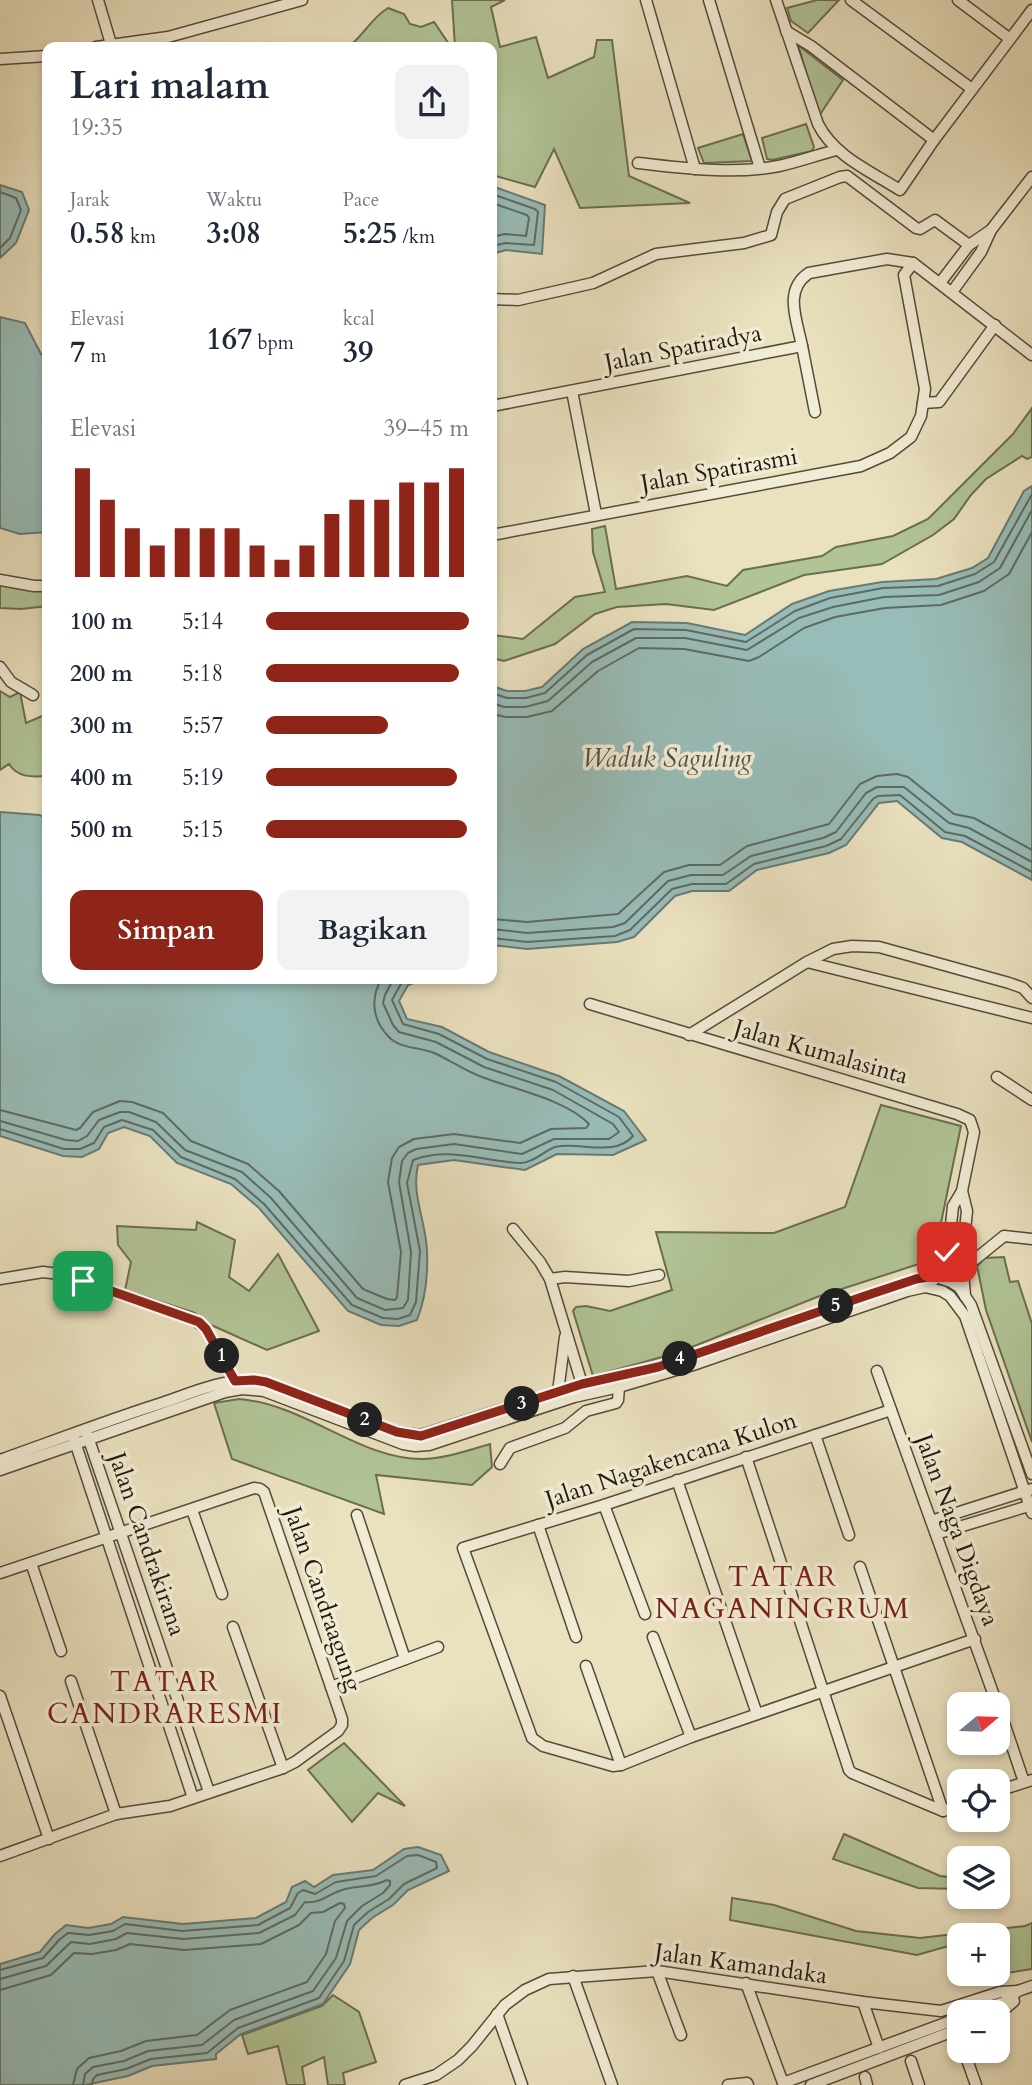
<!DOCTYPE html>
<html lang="id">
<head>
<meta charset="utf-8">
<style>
	body { margin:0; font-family:Cardo,serif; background:#f2f2f3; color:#1f2937; height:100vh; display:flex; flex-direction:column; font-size:26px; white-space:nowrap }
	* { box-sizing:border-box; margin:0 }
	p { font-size:23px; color:#747a83 }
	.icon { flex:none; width:38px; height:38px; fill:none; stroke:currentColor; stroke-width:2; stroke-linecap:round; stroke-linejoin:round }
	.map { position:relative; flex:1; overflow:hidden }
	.drawer { position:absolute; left:42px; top:42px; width:455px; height:942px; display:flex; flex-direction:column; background:#fff; border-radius:14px; box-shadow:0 4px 10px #0003 }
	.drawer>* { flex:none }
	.needle { width:46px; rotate:71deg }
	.tools { position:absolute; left:947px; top:1692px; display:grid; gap:14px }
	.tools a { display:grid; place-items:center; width:63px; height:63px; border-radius:14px; background:#fff; box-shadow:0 4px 10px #0003; font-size:35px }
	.pin { position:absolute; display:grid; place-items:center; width:60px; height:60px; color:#fff; margin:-30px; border-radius:14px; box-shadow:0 4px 10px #0006 }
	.km { position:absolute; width:35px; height:35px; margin:-18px; border-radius:50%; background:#222; color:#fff; font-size:19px; line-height:35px; text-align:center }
	.round { display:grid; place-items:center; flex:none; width:74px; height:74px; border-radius:14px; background:#f2f2f3 }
	.head { display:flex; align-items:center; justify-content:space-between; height:119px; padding:0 28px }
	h1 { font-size:38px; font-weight:700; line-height:52px }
	.metrics { display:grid; grid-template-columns:repeat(3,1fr); gap:10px; height:119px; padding:7px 28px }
	.metrics div { display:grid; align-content:center }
	.metrics b { font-size:30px; font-weight:700 }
	.metrics small { font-size:19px; font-weight:400 }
	.metrics p { font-size:19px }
	.chart { height:196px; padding:14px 28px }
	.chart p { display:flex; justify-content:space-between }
	.chart svg { width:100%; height:126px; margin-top:7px; stroke:#8f2418; stroke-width:6 }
	.cta { display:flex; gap:14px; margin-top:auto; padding:14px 28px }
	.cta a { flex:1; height:80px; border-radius:14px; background:#8f2418; color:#fff; font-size:28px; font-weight:700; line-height:80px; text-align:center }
	.cta a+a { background:#f2f2f3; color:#1f2937 }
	ul { padding:0 28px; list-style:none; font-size:23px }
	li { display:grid; grid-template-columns:112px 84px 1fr; align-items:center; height:52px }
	li i { height:18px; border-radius:9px; background:#8f2418 }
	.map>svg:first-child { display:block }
</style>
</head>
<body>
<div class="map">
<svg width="1032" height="2085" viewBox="0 0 1032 2085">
	<rect width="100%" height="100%" fill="#eae1bf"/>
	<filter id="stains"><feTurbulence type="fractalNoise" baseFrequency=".00286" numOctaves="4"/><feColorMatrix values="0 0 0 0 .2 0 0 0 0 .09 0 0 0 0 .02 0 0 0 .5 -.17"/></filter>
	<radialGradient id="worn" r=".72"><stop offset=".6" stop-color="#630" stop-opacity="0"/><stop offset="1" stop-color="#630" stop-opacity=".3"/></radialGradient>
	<g fill="#b1c496" stroke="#6a6e52" stroke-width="2">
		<path d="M452 0H505L491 7 500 47 536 37 548 78 594 57 597 40H612L629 176 690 203 580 208 554 149 535 187 492 175V47H455Z"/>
		<path d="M817 0H839L808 33 791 21 787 8Z"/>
		<path d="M388 8 404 14 410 24 421 27 434 22 451 47H356L353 43C366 31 373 17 388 8Z"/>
		<path d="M798 45 843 80 819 116Z"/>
		<path d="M806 124 814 147 812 151 772 160 767 159 762 138Z"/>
		<path d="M743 134 752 161 704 163 698 148Z"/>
		<path d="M1032 408V457L1027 459 1022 456 986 479 971 495 954 519 933 535 882 564 804 575 714 610 666 604 617 607 595 614 555 644 504 661 492 658V635L523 639 575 597 605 592 593 552 592 529 605 526 616 589 687 576 727 586 743 570 822 556 836 547 893 536 928 519 1013 434Z"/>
		<path d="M0 583 47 591V606L21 609 0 608Z"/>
		<path d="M0 691 10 697 20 692 26 723 47 714 44 698 47 697V776C32 777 18 778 9 764L0 770Z"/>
		<path d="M881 1105 961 1126 936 1247 925 1262 817 1297 677 1353 593 1376 573 1311 576 1307 586 1306 610 1311 672 1290 656 1232 774 1233 845 1207Z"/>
		<path d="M197 1222 235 1240 229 1277 249 1291 278 1254 319 1331 267 1350 209 1324 193 1313 124 1295 131 1262 118 1245 117 1226 196 1230Z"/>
		<path d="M1004 1257 1010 1282 1018 1281 1032 1324V1442L986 1310 977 1266 984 1258Z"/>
		<path d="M239 1399C305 1404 359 1459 422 1459 444 1459 469 1450 490 1444L492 1467 472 1485 376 1475 384 1514 232 1459 214 1403Z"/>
		<path d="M344 1743 405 1806 378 1793 352 1822 308 1770Z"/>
		<path d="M844 1834 940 1876 959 1878V1889L918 1888 833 1859Z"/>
		<path d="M732 1898 774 1905 856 1931 920 1938 1025 1926 1032 1923V1969L987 1976V1974H998V1936H959V1943L917 1955 730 1920Z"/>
		<path d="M333 1995 359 2012 376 2062 343 2073 345 2085H328L324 2057 302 2067 305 2085H287L278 2046 248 2054 242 2035 322 2006Z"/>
	</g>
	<g fill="#98bcb7" stroke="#697a73" stroke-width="2">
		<path d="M0 185 22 192 29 210 16 243 0 258Z"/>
		<path d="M492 186 545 205 542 254 506 250 492 254Z"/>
		<path d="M0 317 25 323 41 354 47 358V532L20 534 0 528Z"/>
		<path d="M1032 486V880L962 842 942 838 897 801 879 803 846 845 829 853 757 870 729 891H692L675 896 634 937 617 942 527 949 492 945V686L507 691H525L542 687 583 649 632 622 687 623 745 635 792 604 829 591 882 582 936 579 972 568 988 558 1024 491Z"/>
		<path d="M0 812 40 815 47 820V978H428L408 985 399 1001 407 1019 442 1027 489 1052 559 1076 624 1111 646 1140 613 1155 557 1154 525 1170 454 1160 418 1165C411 1195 426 1221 427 1251 428 1274 425 1300 417 1320L399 1326 381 1325 348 1311 259 1208 231 1184 177 1163 150 1136 124 1127 108 1133 99 1149 82 1157 63 1156 0 1136Z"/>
		<path d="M418 1847 441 1855 449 1871 408 1890 393 1905 372 1918 359 1930 350 1964 323 2004 241 2034 216 2054V2059L152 2066 128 2076 85 2085H0V1964L40 1952 54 1935 66 1925 88 1928 111 1924 123 1917 183 1924 256 1918 286 1902 292 1887 305 1881 314 1887 333 1875 373 1870 404 1849Z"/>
	</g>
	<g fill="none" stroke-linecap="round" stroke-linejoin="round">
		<g stroke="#5e6a62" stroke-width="2">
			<path d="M0 192 16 198 21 210 10 238 0 248"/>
			<path d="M492 194 535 209 538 212 534 245 506 243 492 246"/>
			<path d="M492 203 527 215 529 218 526 236 505 234 492 237"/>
			<path d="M492 693 507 698H526L545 693 587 655 634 629 686 630 746 642 795 611 830 598 883 588 938 586 975 574 994 562 1032 494"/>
			<path d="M492 703 504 707H525L548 701 592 662 636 638H685L747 650 799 618 833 607 884 597 939 595 979 582 1000 568 1032 510"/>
			<path d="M492 714 506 717H527L552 711 598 671 639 648 684 649 749 661 759 657 804 628 835 617 885 608 941 605 984 591 1009 574 1032 532"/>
			<path d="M492 919 527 922 618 914 664 872 689 865H720L747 846 829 824 860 784 877 776 897 774 908 777 954 814 974 818 1032 850"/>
			<path d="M492 929 527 933 613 927 625 923 668 881 691 875H723L751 856 823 838 836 832 866 793 877 787H904L949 823 969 828 1032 862"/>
			<path d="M492 938 527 942 615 936 630 930 672 889 692 884H726L754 864 826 846 841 839 873 799 878 796 900 795 945 832 965 836 1032 872"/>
			<path d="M0 1110 76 1130 80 1128 93 1112 120 1101 132 1102 163 1113 191 1141 248 1164 279 1191 363 1289 387 1299 395 1300 397 1297 401 1252 388 1182 392 1158 399 1147 414 1139 454 1134 520 1143 551 1129 586 1128 589 1124C567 1100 513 1089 482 1077 465 1071 450 1060 434 1053 420 1047 400 1049 389 1037 372 1020 370 998 382 978"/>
			<path d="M0 1121 66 1140 78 1141 87 1136 99 1120 120 1112H129L156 1122 185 1150 242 1172 271 1198 357 1298 385 1310 403 1308 408 1300 411 1252 399 1182 402 1161 408 1153 416 1149 454 1144 522 1154 554 1139H609L619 1132 613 1124 553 1090 484 1067 436 1042 399 1032 393 1025 383 1003 385 995 394 978"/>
			<path d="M0 1129 64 1149H80L94 1143 104 1127 122 1120 153 1130 181 1157 235 1179 264 1204 352 1305 383 1318 398 1319 410 1315 416 1302 420 1251 407 1183 413 1160C450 1146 484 1162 521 1163 533 1163 544 1151 555 1147 580 1141 614 1158 633 1136L619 1117 556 1082 487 1059 439 1034 403 1024 392 1000 402 982 407 978"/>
			<path d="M0 1970 43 1958 59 1940 68 1933 89 1935 113 1931 125 1924 182 1931 258 1925 290 1908 298 1893 303 1890 315 1894 336 1882 376 1876 407 1856 418 1855 436 1862 437 1868 404 1884 389 1899 368 1912 354 1925 344 1961 319 1998 238 2028 207 2053 151 2059 126 2069 97 2075 93 2079 92 2085"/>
			<path d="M0 1979 46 1966 71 1942 90 1944 116 1939 127 1933 183 1939 259 1933 295 1915 305 1902C321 1904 328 1894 342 1890 357 1885 372 1888 387 1880L390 1881V1885L383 1893 362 1906 347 1921 336 1958 313 1991 234 2020 202 2045 148 2051 124 2061 93 2067 85 2074 83 2085"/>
			<path d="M0 1990 51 1975 74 1953 92 1954 116 1950 130 1944 184 1950 261 1944 299 1925 311 1913 323 1912 340 1903 344 1904 345 1908 335 1921 326 1954 307 1982 230 2010 197 2035 146 2041 121 2051 89 2058 77 2069 73 2085"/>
		</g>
		<defs>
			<g id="minor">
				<path d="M98 0 111 44"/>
				<path d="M646 0 695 169"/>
				<path d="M709 0 760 168"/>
				<path d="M776 0 818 124C834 156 870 171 900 190L934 140 1032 10"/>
				<path d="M851 0 972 89"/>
				<path d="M958 0 1010 39"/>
				<path d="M786 31 811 46 934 140"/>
				<path d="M96 47 168 37 302 0"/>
				<path d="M0 59 47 56"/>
				<path d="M638 163C684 168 733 175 779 166 798 162 817 155 836 150"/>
				<path d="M940 283 969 245 991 230"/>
				<path d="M952 292 981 252 991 230 1032 177"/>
				<path d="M492 299 518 300 593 283 656 254 744 243 771 235 777 212 785 199 840 177 847 176 916 228 920 229 935 220 969 245"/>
				<path d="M802 346 815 412"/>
				<path d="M572 391 596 514"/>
				<path d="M923 403 939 402 995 325"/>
				<path d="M492 406 802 346C797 320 783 290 809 273L887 259 913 263 1032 355"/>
				<path d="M492 535 861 466 890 453 911 437 921 416 925 389 904 275 913 263"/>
				<path d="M0 580 34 586H47"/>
				<path d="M0 667 11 682 33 695"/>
				<path d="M807 962 1032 1018"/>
				<path d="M590 1004 957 1114 970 1120 974 1132 962 1191 953 1206 949 1244 933 1276V1281"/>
				<path d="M689 1035 807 962 833 949 852 946 879 947 1009 983 1023 988 1032 998"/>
				<path d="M997 1077 1032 1100"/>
				<path d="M962 1191 967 1211 962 1258 965 1296"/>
				<path d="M513 1229 540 1262 550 1279 582 1384"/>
				<path d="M962 1270 1004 1236 1032 1239"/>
				<path d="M0 1279 43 1272 59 1274 192 1318 206 1329 236 1384"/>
				<path d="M550 1279 565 1277 629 1281 659 1275"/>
				<path d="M877 1371 997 1704"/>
				<path d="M558 1392 565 1337"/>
				<path d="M891 1410 604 1505 463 1548 532 1738 543 1746 613 1766 621 1765 691 1737 975 1639"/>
				<path d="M87 1434 209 1792"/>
				<path d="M815 1435 849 1535"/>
				<path d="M74 1439 193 1798"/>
				<path d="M746 1457 781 1563"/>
				<path d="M0 1460C54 1441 108 1420 162 1403 195 1392 230 1375 266 1382L397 1432 421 1435 582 1384 658 1367 916 1279 933 1276 951 1282 959 1287 971 1305 1032 1474"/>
				<path d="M500 1464 510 1448 565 1428 586 1411 616 1403 618 1400 619 1387"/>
				<path d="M0 1470 225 1392 242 1389 264 1391 403 1444 415 1446 429 1445 574 1397 619 1387 693 1365 907 1291 925 1287 942 1291 950 1296 965 1316 1032 1513"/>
				<path d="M677 1480 757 1714"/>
				<path d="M604 1505 645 1614"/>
				<path d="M192 1510 222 1594"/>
				<path d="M357 1515 405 1659"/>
				<path d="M931 1521 1032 1489"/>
				<path d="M538 1525 576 1637"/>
				<path d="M936 1534 1032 1505"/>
				<path d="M31 1563 61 1651"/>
				<path d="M860 1567 943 1811"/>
				<path d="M0 1573 254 1488 260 1489 264 1492 342 1719V1725L338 1731 295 1762 283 1768 170 1806 116 1814 0 1856"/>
				<path d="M790 1590 849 1770 852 1773 943 1811 959 1805"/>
				<path d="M233 1627 283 1768"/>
				<path d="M653 1637 691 1737"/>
				<path d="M586 1666 621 1765"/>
				<path d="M71 1681 116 1814"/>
				<path d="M331 1687 438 1647"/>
				<path d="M0 1696 49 1839"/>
				<path d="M998 1705 1024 1782"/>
				<path d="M998 1791 1032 1780"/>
				<path d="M657 1971 681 2035"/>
				<path d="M573 1976 612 2085"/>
				<path d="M746 1983 783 2083 959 2018"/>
				<path d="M863 2002 879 2048"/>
				<path d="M974 2012 1004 2002 1018 1991 1032 1986"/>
				<path d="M497 2014 522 2085"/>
				<path d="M998 2015 1014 2001"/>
				<path d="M964 2051 976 2085"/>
				<path d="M911 2061 919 2085"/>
				<path d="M865 2077 867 2085"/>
				<path d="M405 2085 436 2075 458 2060 472 2046 505 2005 525 1990 549 1979 657 1971 863 2002 941 2011 1000 1992 1018 1991"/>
				<path d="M728 2085 747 2083 748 2085"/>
				<path d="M811 2085 959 2029"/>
			</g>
		</defs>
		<use href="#minor" stroke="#554a3a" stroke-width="13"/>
		<use href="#minor" stroke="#f1ecd5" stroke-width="10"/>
	</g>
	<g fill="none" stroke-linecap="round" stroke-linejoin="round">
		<defs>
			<path id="route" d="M83 1281 199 1322 206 1329 235 1381 254 1380 266 1382 397 1432 421 1436 582 1384 658 1367 865 1296 916 1279 933 1276 947 1252"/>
		</defs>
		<use href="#route" stroke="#fff" stroke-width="14"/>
		<use href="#route" stroke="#8f2418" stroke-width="9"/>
	</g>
	<g text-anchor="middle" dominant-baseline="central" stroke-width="7" stroke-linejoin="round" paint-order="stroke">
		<g font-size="24" fill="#23180d" stroke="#f1ecd5">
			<text transform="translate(683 348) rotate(-11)">Jalan Spatiradya</text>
			<text transform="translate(719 470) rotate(-10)">Jalan Spatirasmi</text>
			<text transform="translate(821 1052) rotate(16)">Jalan Kumalasinta</text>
			<text transform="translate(671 1460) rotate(-18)">Jalan Nagakencana Kulon</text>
			<text transform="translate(957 1530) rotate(70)">Jalan Naga Digdaya</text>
			<text transform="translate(147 1544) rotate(71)">Jalan Candrakirana</text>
			<text transform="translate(323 1599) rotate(71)">Jalan Candraagung</text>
			<text transform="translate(741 1964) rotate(8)">Jalan Kamandaka</text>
		</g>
		<g font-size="26" font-style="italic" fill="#4c5148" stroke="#f1ecd5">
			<text x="667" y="758">Waduk Saguling</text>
		</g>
		<g font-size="28" letter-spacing="2" fill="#7a1f14" stroke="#f1ecd5">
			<text x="783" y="1577">TATAR<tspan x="783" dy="32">NAGANINGRUM</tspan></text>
			<text x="165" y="1682">TATAR<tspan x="165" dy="32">CANDRARESMI</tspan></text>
		</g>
	</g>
	<rect width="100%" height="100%" filter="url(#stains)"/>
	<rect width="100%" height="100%" fill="url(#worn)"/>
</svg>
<div class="tools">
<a><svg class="needle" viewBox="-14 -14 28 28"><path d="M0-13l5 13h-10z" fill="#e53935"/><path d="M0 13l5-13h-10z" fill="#747a83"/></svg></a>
<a><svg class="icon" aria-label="locate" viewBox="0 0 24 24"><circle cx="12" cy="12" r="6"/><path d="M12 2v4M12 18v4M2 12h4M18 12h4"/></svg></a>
<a><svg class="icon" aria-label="layers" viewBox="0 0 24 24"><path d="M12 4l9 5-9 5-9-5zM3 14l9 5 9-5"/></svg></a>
<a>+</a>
<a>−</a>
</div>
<div class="pin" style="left:83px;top:1281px;background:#1e9e55"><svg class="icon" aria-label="arrive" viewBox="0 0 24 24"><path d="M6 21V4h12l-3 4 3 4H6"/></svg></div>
<div class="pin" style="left:947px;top:1252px;background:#d93025"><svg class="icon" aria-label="check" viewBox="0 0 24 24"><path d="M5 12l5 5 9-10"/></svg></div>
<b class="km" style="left:222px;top:1356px">1</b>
<b class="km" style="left:365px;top:1420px">2</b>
<b class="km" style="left:522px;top:1404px">3</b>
<b class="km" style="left:680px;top:1359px">4</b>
<b class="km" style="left:836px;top:1306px">5</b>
<section class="drawer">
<div class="head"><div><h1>Lari malam</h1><p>19:35</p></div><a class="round"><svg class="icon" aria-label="share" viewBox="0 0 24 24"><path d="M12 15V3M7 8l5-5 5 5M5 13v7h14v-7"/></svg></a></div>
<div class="metrics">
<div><p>Jarak</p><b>0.58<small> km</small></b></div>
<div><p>Waktu</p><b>3:08</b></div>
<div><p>Pace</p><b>5:25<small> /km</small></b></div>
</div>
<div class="metrics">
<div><p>Elevasi</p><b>7<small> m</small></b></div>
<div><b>167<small> bpm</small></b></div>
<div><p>kcal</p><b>39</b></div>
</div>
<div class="chart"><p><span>Elevasi</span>39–45 m</p>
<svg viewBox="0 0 160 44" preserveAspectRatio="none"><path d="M5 44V6M15 44V17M25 44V27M35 44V33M45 44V27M55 44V27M65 44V27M75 44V33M85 44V38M95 44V33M105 44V22M115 44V17M125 44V17M135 44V11M145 44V11M155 44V6"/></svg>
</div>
<ul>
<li><b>100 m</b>5:14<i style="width:100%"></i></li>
<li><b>200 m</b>5:18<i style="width:95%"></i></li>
<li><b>300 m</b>5:57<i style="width:60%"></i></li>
<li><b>400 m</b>5:19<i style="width:94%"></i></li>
<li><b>500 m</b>5:15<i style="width:99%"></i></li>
</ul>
<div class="cta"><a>Simpan</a><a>Bagikan</a></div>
</section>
</div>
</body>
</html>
